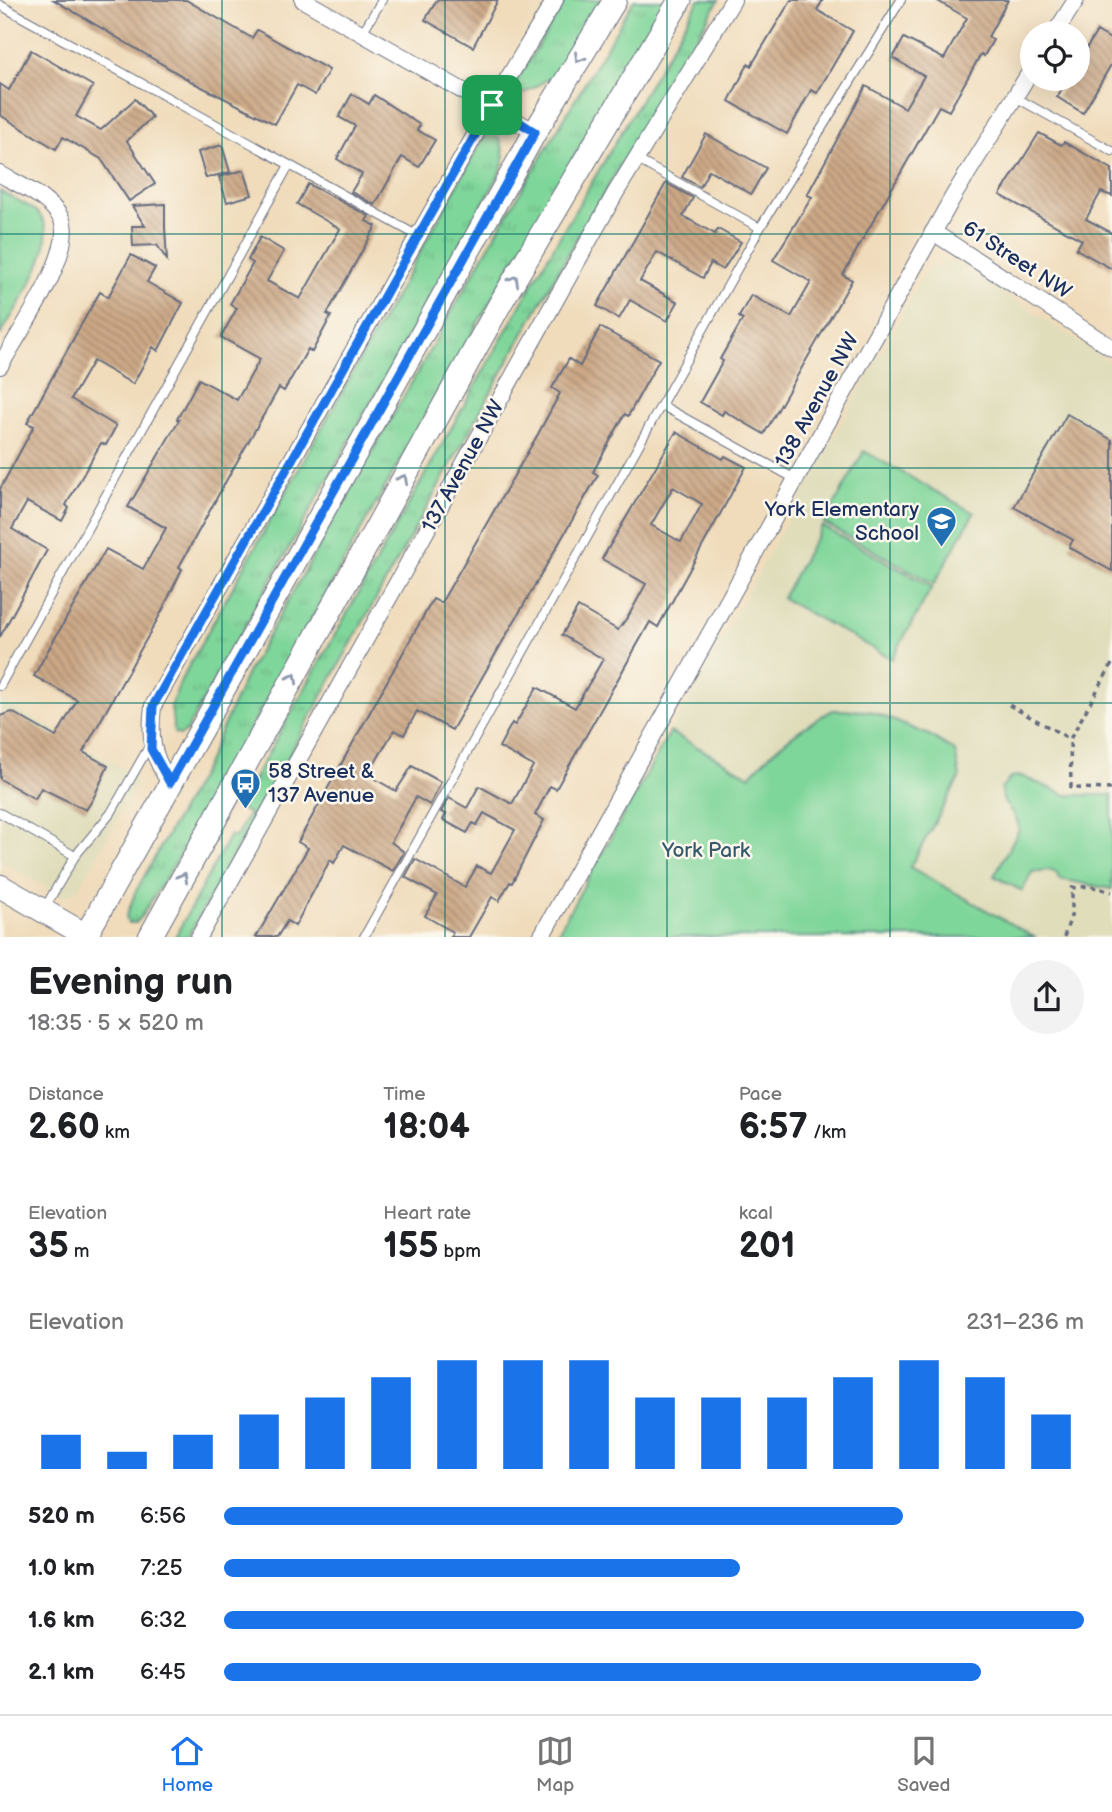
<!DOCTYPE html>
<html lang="en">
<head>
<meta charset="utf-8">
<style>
	body { margin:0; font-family:"Balsamiq Sans",sans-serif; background:#f2f2f2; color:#202124; height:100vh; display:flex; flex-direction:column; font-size:26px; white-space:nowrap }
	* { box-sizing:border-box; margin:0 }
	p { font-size:23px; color:#757577 }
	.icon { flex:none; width:38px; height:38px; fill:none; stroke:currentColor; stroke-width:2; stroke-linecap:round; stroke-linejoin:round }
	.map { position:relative; height:937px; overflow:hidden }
	.panel { display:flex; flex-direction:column; background:#fff; flex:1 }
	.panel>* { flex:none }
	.fabs { position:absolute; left:1020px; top:21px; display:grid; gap:14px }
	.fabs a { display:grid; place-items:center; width:70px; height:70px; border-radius:50%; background:#fff; box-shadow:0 7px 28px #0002; font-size:35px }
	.pin { position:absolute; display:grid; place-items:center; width:60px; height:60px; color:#fff; margin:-30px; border-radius:14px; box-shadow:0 4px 10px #0006 }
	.round { display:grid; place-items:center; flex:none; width:74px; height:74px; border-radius:37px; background:#f2f2f2 }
	.summary { display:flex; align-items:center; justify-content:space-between; height:119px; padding:0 28px }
	h1 { font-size:38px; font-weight:600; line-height:52px }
	.metrics { display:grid; grid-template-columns:repeat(3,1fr); gap:10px; height:119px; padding:7px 28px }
	.metrics div { display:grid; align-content:center }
	.metrics b { font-size:35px; font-weight:600 }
	.metrics small { font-size:19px; font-weight:400 }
	.metrics p { font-size:19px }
	.chart { height:196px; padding:14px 28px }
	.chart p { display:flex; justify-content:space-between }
	.chart svg { width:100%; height:126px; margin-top:7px; stroke:#1a73e8; stroke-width:6 }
	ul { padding:0 28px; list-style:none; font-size:23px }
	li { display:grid; grid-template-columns:112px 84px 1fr; align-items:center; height:52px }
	li i { height:18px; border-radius:9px; background:#1a73e8 }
	.dock { display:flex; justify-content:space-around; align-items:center; height:98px; border-top:2px solid #e0e0e0; background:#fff; font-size:19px; color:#757577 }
	.dock a { display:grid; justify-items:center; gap:4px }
	.dock .on { color:#1a73e8 }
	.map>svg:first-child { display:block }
</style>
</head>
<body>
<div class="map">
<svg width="1112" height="937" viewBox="0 0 1112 937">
	<defs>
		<pattern id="grass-tufts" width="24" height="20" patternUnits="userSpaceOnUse" patternTransform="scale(1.75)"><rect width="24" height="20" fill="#7fd69a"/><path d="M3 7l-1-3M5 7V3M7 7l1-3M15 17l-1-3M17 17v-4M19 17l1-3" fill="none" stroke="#6db887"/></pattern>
		<pattern id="building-back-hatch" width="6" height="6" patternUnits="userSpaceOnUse" patternTransform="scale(1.75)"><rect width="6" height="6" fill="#cca886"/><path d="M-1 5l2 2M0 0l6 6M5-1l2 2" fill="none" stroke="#a58971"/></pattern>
	</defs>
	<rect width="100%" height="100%" fill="#fbf7ec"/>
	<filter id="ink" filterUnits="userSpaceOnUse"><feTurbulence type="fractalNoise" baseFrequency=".0143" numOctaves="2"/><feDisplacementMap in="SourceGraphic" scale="14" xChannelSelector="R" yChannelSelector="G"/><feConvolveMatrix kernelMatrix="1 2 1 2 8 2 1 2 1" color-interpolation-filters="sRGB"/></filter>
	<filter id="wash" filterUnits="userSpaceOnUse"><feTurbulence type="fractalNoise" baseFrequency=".00686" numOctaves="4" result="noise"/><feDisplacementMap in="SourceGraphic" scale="28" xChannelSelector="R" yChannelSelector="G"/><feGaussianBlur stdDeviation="1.57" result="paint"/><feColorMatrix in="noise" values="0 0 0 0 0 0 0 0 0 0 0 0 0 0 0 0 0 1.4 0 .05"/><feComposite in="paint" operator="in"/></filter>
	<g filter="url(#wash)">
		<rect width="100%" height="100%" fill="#f0dcbb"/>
		<g fill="#e0ddbb">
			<path d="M953 260 1112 363V937H1034L670 732 926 271Z"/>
			<path d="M0 700 135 775 136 786 78 890 62 897 0 860Z"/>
		</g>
		<g fill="url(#grass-tufts)" stroke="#4d827c" stroke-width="2">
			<path d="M566 0H602L558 73 523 94 516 90V82Z"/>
			<path d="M634 0H665L449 373 175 863 141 917 136 923H128L126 918 135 893 205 767 247 673 498 230Z"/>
			<path d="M699 0H719L570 250 188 937H175L230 835 235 837 249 814 238 807 542 267Z"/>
			<path d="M489 136 498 137C506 152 505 162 498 177L186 731 180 735 174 733 171 706 181 680 483 139Z"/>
		</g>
		<g fill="#7fd69a" stroke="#4d827c" stroke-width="2">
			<path d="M0 191C11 198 29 204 38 213 66 241 15 308 0 336Z"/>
			<path d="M864 451 974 513 934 584 824 523Z"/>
			<path d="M822 526 932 587 892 659 782 598Z"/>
			<path d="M833 710 870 711 929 735 955 751 960 777 910 867 1034 937H555L670 732 750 776C774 747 801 727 833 710Z"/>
			<path d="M1021 776 1066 795H1112V889L1059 879 1057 873 1049 870 1032 872 1022 891 994 876 1019 830C1019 813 1002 808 1001 789L1011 777Z"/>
		</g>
		<g id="blocks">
			<g fill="url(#building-back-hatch)" fill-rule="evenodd">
				<path d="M54 0H186L252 38 257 30 329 70 315 95 297 85 275 124 194 83Z"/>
				<path d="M437 0H498L473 47 425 20Z"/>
				<path d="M791 0H823L817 10 853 31 817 93 811 90 787 134 729 101 748 64 751 66Z"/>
				<path d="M936 0H1008L988 37 993 40 984 56 981 54 949 111 939 106 864 237 843 275 852 280 764 434 724 411 722 415 700 402 723 361 720 359 743 319 739 317 751 295 791 317 811 282 773 260 812 197 807 195 866 86 905 108 924 76 893 58 904 38 944 59 967 18Z"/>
				<path d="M1097 31 1112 40V63L1083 113 1057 97 1068 79H1078V62Z"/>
				<path d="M31 50 93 86 76 116 101 130 135 99 152 117 127 141 155 184 129 201 101 159 63 137 56 149 0 115V84L9 90Z"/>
				<path d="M352 94 369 104 374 95 420 125 417 130 435 140 419 167 402 157 375 205 351 192 362 174 337 159 355 126 339 117Z"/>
				<path d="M1039 133 1061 145 1064 142 1112 169V196L1101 192 1086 219 1112 233V269L1076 249 1082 240 1000 195Z"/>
				<path d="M706 134 766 168 751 194 709 170 700 187 682 177Z"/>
				<path d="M222 145 230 172 206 178 198 152Z"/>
				<path d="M244 170 252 195 227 202 219 177Z"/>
				<path d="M666 183 693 198 683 216 715 234 718 229 741 242 723 270 711 263 703 278 657 252 640 281 678 302 667 321 630 300 619 319 597 306Z"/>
				<path d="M308 184 369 216 366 221 376 226 327 314 331 316 312 352 308 349 284 391 279 388 226 481 179 567 182 569 161 613 83 752 108 766 93 799 86 810 41 788 35 799 0 779V716L12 712 56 737 77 700 34 676 47 652 106 549 143 569 166 528 128 507 179 420 177 419 199 379 237 400 260 359 221 337 237 308 230 304 253 263 248 260 260 237 284 251 267 281 300 299 340 229 297 204Z"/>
				<path d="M165 204V228L167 260 157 245 133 246 132 226H145L132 206Z"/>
				<path d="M131 255 155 268 147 282 183 303 158 351 153 347 133 384 93 361 71 399 116 426 106 445 101 443 66 505 69 508 62 521 27 502 12 529 47 550 0 637V489L34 426 27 423 81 325 100 292 108 297Z"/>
				<path d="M600 327 659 360 628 416 625 414 593 472 598 475 452 730 417 711 404 735 394 730 368 775 396 791 412 766 441 782 430 805 416 797 391 842 404 852 393 871 344 845 334 863 330 860 295 926 287 921 277 937H256L308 848 298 842 380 694 433 599 441 603 538 434 560 393 552 388 569 359 580 366Z"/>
				<path d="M1067 414 1112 440V571L1069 547 1073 540 1014 507Z"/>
				<path d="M676 432 723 459 725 456 746 467 658 627 650 622 556 789 550 786 535 815 544 820 512 883 510 882 499 901 492 897 469 937H450L453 932 425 916 437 895 405 877 415 859 465 887 477 866 491 873 515 830 484 813 477 825 473 823 467 833 443 820 446 814 441 812 449 798 467 808 479 786 512 804 533 766 499 747 512 723 515 725 537 687 575 708 603 659 562 635 578 607 618 630 629 615 646 584 602 559ZM673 487 702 504 681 542 651 525Z"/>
			</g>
		</g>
	</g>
	<g filter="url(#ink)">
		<use href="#blocks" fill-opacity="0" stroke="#666c7f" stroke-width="2"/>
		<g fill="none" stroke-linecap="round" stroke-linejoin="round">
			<defs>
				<g id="lane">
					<path d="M0 5 418 236"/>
					<path d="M362 33 382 0"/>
					<path d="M1015 97 1112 151"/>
					<path d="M636 159 760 228"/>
					<path d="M661 405 797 480"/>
					<path d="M0 686 288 167"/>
					<path d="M0 813 75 856 44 909"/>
					<path d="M75 856 111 813 151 743"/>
					<path d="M364 937 760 228 901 0"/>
				</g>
				<g id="street">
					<path d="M303 0 535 132"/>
					<path d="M1055 33 1076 0"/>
					<path d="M0 174C21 186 49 197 61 218 78 249 16 337 0 366"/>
					<path d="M933 232 1112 348"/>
					<path d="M170 783C152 756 149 738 153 706L492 105 555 0"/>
					<path d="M199 937 616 192 733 0"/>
					<path d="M541 937 954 195 1032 69"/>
				</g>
				<g id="secondary">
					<path d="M0 886 89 937"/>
					<path d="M85 937 535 132 615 0"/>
					<path d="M150 937 500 304 680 0"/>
				</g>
			</defs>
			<use href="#lane" stroke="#666c7f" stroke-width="10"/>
			<use href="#street" stroke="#666c7f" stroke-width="18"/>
			<use href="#secondary" stroke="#666c7f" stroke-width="25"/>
			<g stroke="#666c7f" stroke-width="3.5" stroke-dasharray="5 5" stroke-linecap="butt">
				<path d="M1112 664 1070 739 1071 788 1112 789"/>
				<path d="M1009 705 1070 739"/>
				<path d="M1064 937 1072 913V888L1090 886 1112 892"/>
			</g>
			<use href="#lane" stroke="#fff" stroke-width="8"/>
			<use href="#street" stroke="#fff" stroke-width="16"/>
			<use href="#secondary" stroke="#fff" stroke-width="23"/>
		</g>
		<defs><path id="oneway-chevron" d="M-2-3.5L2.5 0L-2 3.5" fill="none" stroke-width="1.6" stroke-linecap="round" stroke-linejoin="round" transform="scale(1.75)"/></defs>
		<g stroke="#8d97ae">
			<use href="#oneway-chevron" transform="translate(579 58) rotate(121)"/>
			<use href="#oneway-chevron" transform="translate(514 280) rotate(-60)"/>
			<use href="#oneway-chevron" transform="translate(403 479) rotate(-61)"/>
			<use href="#oneway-chevron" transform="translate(293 678) rotate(-61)"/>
			<use href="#oneway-chevron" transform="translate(183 877) rotate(-61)"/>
		</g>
	</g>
	<g fill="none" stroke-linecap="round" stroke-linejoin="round" filter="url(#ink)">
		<defs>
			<path id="route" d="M492 105 535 132 170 783 151 749 153 706Z"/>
		</defs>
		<use href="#route" stroke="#fff" stroke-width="14"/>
		<use href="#route" stroke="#1a73e8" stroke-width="9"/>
	</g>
	<path fill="none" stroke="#0f766e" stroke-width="2" stroke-opacity="0.55" d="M222 0V937M445 0V937M667 0V937M890 0V937M0 234H1112M0 468H1112M0 703H1112"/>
	<defs>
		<symbol id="school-pin" viewBox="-11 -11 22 30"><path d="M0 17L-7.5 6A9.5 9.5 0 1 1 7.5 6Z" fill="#1f6fb2" stroke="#fbf7ec"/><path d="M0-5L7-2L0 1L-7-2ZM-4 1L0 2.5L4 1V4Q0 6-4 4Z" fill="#fff"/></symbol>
		<symbol id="bus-pin" viewBox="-11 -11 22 30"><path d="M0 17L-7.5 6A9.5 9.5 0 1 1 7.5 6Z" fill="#1f6fb2" stroke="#fbf7ec"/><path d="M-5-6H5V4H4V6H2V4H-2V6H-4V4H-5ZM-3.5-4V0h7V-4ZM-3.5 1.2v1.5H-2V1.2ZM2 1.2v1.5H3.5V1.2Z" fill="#fff"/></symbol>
	</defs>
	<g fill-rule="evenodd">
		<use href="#school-pin" x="924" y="504" width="35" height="47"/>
		<use href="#bus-pin" x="228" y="766" width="35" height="47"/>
	</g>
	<g text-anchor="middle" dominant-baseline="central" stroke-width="5" stroke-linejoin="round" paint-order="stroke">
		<g font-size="21" fill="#1b2f5e" stroke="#fbf7ec">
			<text transform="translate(1017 260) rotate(33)">61 Street NW</text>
			<text transform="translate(817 400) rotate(-61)">138 Avenue NW</text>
			<text transform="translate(463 466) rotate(-61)">137 Avenue NW</text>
		</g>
		<g font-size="21" fill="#1b2f5e" stroke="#fbf7ec" text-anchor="end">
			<text x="919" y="509">York Elementary<tspan x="919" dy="24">School</tspan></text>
			<text x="268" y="771" text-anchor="start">58 Street &amp;<tspan x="268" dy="24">137 Avenue</tspan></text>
		</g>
		<g font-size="21" fill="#34596d" stroke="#fbf7ec">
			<text x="706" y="850">York Park</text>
		</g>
	</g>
</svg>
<div class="fabs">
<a><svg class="icon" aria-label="locate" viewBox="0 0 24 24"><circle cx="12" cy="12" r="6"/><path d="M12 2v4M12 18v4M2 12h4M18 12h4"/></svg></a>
</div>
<div class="pin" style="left:492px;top:105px;background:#1e9e55"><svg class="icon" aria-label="arrive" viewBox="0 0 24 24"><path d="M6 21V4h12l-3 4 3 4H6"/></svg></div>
</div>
<section class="panel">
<div class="summary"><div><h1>Evening run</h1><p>18:35 · 5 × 520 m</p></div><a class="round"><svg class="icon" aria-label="share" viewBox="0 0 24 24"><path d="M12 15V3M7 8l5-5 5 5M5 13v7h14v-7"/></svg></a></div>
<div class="metrics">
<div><p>Distance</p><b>2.60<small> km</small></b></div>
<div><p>Time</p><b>18:04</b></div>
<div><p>Pace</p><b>6:57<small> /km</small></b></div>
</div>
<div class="metrics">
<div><p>Elevation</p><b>35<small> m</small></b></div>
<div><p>Heart rate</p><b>155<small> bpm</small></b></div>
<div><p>kcal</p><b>201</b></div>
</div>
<div class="chart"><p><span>Elevation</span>231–236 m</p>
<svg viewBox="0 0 160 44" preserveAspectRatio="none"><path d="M5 44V32M15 44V38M25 44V32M35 44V25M45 44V19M55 44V12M65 44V6M75 44V6M85 44V6M95 44V19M105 44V19M115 44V19M125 44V12M135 44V6M145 44V12M155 44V25"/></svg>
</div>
<ul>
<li><b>520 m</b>6:56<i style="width:79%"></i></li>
<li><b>1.0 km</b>7:25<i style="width:60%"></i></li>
<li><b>1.6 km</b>6:32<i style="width:100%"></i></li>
<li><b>2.1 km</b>6:45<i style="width:88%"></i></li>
</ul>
</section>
<nav class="dock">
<a class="on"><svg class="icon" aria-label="home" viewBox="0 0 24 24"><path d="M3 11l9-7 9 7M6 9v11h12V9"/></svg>Home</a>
<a><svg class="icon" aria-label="map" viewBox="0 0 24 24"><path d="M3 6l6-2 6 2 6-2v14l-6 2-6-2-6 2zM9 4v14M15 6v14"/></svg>Map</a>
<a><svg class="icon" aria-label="saved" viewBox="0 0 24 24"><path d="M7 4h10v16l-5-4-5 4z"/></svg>Saved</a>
</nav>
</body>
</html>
